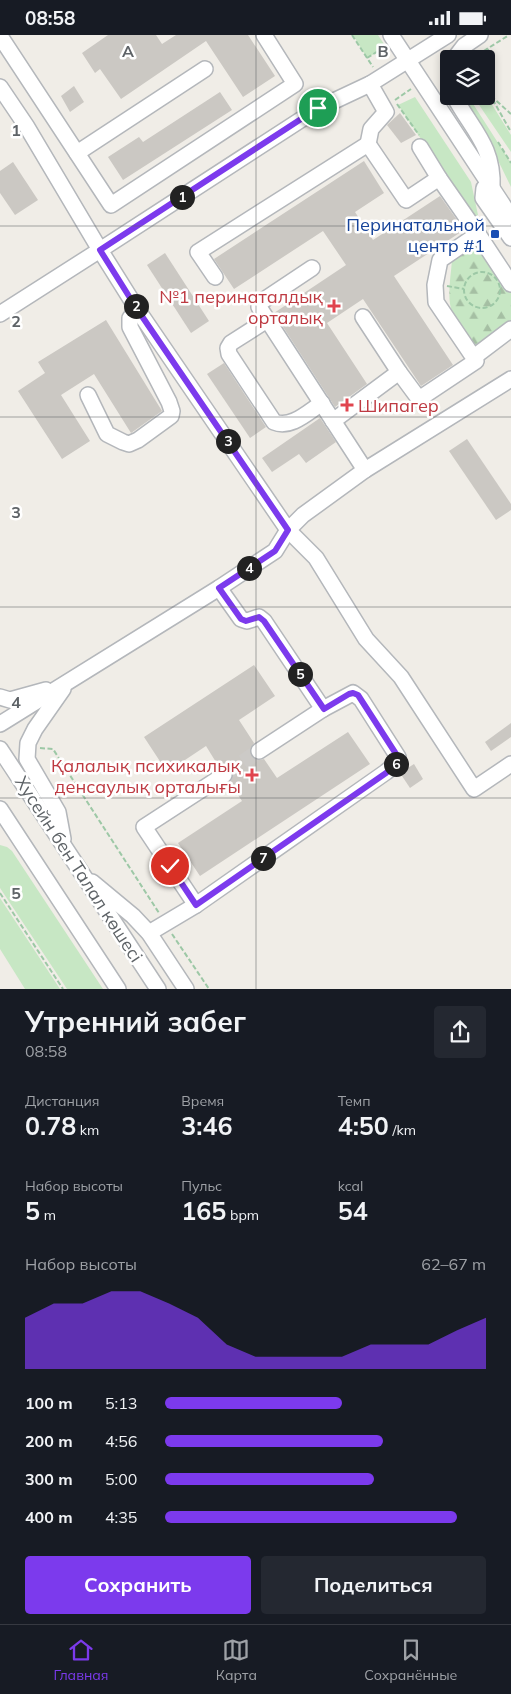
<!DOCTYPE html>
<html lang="ru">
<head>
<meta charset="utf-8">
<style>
	body { margin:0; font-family:Mulish,sans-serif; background:#242831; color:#f1f3f6; height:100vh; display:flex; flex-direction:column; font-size:19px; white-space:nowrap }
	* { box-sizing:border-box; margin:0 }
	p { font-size:16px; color:#9ea1a6 }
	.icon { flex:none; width:28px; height:28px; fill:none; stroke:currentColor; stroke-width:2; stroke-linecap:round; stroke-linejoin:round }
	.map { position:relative; height:954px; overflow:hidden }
	.panel { display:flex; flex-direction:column; background:#171b24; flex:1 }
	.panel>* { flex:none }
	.controls { position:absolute; left:440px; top:15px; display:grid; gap:10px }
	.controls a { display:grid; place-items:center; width:55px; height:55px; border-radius:5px; background:#171b24; box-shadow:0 2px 8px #0003; font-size:25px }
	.pin { position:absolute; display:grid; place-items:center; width:42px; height:42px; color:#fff; margin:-21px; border:2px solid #fff; border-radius:50%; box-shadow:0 1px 5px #0007 }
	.km { position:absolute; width:25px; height:25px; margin:-12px; border-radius:50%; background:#222; color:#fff; font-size:14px; line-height:25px; text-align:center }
	.round { display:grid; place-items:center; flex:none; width:52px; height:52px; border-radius:5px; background:#242831 }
	.head { display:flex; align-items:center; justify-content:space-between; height:85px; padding:0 25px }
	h1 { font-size:28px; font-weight:700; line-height:38px }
	.figures { display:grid; grid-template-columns:repeat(3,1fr); gap:8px; height:85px; padding:5px 25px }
	.figures div { display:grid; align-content:center }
	.figures b { font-size:25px; font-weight:700 }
	.figures small { font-size:14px; font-weight:400 }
	.figures p { font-size:14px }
	.chart { height:140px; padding:10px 25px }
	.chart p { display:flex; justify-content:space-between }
	.chart svg { width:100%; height:90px; margin-top:5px; fill:#7c3aed; opacity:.7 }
	.primary-button { display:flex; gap:10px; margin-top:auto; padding:10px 25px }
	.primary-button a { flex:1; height:58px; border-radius:5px; background:#7c3aed; color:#fff; font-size:20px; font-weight:700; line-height:58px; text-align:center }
	.primary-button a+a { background:#242831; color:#f1f3f6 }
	ul { padding:0 25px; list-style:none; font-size:16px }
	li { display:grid; grid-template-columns:80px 60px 1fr; align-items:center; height:38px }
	li i { height:12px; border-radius:6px; background:#7c3aed }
	.status { display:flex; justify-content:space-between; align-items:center; height:35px; padding:0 25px; background:#171b24; direction:ltr }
	.status svg { height:14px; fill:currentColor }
	.tab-bar { display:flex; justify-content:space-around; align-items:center; height:70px; border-top:1px solid #363941; background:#171b24; font-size:14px; color:#9ea1a6 }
	.tab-bar a { display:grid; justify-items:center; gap:2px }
	.tab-bar .selected { color:#7c3aed }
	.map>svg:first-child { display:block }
</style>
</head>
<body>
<div class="status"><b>08:58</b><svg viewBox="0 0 49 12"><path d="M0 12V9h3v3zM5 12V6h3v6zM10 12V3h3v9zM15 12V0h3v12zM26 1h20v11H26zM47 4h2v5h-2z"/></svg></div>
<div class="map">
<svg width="511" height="954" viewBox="0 0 511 954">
	<defs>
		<pattern id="forest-firs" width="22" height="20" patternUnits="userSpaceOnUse" patternTransform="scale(1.25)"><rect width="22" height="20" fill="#c7e7c4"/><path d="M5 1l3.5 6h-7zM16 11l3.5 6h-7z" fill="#a5bfa3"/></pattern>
	</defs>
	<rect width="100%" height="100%" fill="#f0ede7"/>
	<g fill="#c7e7c4">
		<path d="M353 0H378L386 12 367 23Z"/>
		<path d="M486 60 511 100V117L473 61H486Z"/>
		<path d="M462 61H468L511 128V152L492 113Z"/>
		<path d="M415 62 471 147 478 180 474 182 398 70Z"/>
		<path d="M0 810 7 812 12 816 103 954H67L0 853Z"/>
		<path d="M0 863 60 954H25L0 914Z"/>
	</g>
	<path fill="url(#forest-firs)" d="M477 210 511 255V287L475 310C465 299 452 284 450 269 448 255 451 239 452 225Z"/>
	<g fill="#cbc8c3">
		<path d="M108 0H156L162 9 176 0H248L275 41 243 62 206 6 121 64 100 34 95 38 82 18Z"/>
		<path d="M74 51 84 67 70 77 61 61Z"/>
		<path d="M220 57 232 75 123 145 108 122 139 102 143 107Z"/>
		<path d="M400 78 416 100 401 108 387 90Z"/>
		<path d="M364 126 384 158 355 177 373 205 440 161 464 195 394 241 453 330 421 351 363 264 327 288 367 349 335 372 274 278 346 230 323 196 234 254 214 224Z"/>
		<path d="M13 127 38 165 15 180 0 158V136Z"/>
		<path d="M165 218 209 286 191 298 147 230Z"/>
		<path d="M106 285 162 376 131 398 94 339 61 360 90 406 62 424 18 356 45 338 38 327Z"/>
		<path d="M224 328 266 392 250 403 207 339Z"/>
		<path d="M320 383 336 407 306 428 299 419 272 437 262 423Z"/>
		<path d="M467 404 511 469V475L496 485 449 416Z"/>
		<path d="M254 630 275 661 239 685 254 708 250 716 254 724 259 725 264 724 277 743 348 697 370 729 200 841 178 808 242 766 230 748 233 740 232 735 228 731 219 732 206 711 167 737 144 702Z"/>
		<path d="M511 688V702L491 716 485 707Z"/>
		<path d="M414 729 423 744 410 753 400 738Z"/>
	</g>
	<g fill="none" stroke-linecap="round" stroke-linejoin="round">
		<path stroke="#cccac7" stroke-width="15" stroke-dasharray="15 8" stroke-linecap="butt" d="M224 740 259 716"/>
		<defs>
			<g id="minor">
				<path d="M391 0 511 182"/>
				<path d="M448 0 370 49 319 73 100 215 137 274 288 495 316 523 366 604 401 642 474 754 511 729"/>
				<path d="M0 1 111 170 295 49 264 0"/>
				<path d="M454 24 464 11 480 0"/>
				<path d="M449 41V46"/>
				<path d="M0 52 27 92 100 215 0 279"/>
				<path d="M454 61C472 95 494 111 492 153"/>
				<path d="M368 109 371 94 386 77 370 49"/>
				<path d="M420 112 439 143"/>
				<path d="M77 118 205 34"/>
				<path d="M484 153 483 163 511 203"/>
				<path d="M478 199 511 249"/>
				<path d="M312 233 261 267 259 272 365 435"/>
				<path d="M215 242 198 217 368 109 406 165 439 143 478 199 440 225 435 250 436 267 476 326 419 364 399 337"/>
				<path d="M267 285 231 308 228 313 229 319 274 387C291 394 308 377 322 368"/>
				<path d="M474 322 511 294"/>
				<path d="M88 360 107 399 123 407 129 409 138 405 171 381 172 376 169 367 130 292V283L137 274"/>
				<path d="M333 386 399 337 363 282"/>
				<path d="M219 553 241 584 247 586 259 582 264 586 323 674"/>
				<path d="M0 662 10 665 46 655"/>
				<path d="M0 689 219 553 275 516 288 495 303 480 365 435 511 344"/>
				<path d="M0 714 158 954"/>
				<path d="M0 774 118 954"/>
				<path d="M63 804 58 777 27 724 28 708 35 694 63 654"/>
				<path d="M92 847 133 881 149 898 186 954"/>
				<path d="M196 870 144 792 224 740"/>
				<path d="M149 898 196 870 386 737 398 727V722L361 664 353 658 323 674 259 716"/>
			</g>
		</defs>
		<use href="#minor" stroke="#b4b7bb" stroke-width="18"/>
		<g stroke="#9dc8a6" stroke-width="2" stroke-dasharray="5 2.5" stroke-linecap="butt">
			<path d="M352 0 373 32"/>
			<path d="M367 23 383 13"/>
			<path d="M471 24 509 0"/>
			<path d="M486 30 489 20 488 14"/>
			<path d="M489 58 511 97"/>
			<path d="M491 61 511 79"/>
			<path d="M395 65 411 54"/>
			<path d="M397 69 419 100"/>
			<path d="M498 107 511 128"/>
			<circle cx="482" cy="255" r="18"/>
			<path d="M447 251 464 254"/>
			<path d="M40 713 53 714 159 878"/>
			<path d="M0 858 63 954"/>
			<path d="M172 899 209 954"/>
		</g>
		<use href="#minor" stroke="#fff" stroke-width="15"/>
	</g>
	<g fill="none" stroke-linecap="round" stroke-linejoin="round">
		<defs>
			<path id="route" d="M170 831 196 870 386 738 398 727V722L358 660 353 658 349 659 324 674 264 586 259 582 246 586 241 584 219 553 275 516 288 495 137 274 100 215 318 73"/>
		</defs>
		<use href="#route" stroke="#fff" stroke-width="10"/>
		<use href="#route" stroke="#7c3aed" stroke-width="6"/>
	</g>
	<path fill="none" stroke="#5e6367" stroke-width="1" stroke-opacity="0.55" d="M256 0V954M0 191H511M0 382H511M0 572H511M0 763H511"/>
	<rect fill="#1a4fb4" stroke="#fff" stroke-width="2" x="490" y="194" width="10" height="10" rx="2.5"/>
	<g fill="#e0444e" stroke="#fff" stroke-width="2">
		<path d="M331.5 263.5h5v5h5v5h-5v5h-5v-5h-5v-5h5z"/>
		<path d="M344.5 362.5h5v5h5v5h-5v5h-5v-5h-5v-5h5z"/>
		<path d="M249.5 732.5h5v5h5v5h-5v5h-5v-5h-5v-5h5z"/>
	</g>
	<g text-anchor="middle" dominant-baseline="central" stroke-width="5" stroke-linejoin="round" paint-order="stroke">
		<g font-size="18" fill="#164399" stroke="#fff" text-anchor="end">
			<text x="485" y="189">Перинатальной<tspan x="485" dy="21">центр #1</tspan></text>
		</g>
		<g font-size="18" fill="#be3a42" stroke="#fff" text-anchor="end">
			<text x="323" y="261">№1 перинаталдық<tspan x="323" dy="21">орталық</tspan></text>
			<text x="358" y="370" text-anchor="start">Шипагер</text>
			<text x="241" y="730">Қалалық психикалық<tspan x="241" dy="21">денсаулық орталығы</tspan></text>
		</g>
		<g font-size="18" fill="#5e6367" stroke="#fff">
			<text transform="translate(79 834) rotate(57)">Хусейн бен Талал көшесі</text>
		</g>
	</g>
	<g font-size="16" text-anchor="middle" font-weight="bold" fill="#5e6367" stroke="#fff" stroke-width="5" stroke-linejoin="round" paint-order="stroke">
		<text x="128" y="22">A</text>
		<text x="383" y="22">B</text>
		<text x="16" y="101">1</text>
		<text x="16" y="292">2</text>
		<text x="16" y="483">3</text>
		<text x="16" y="673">4</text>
		<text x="16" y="864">5</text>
	</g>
</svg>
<div class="controls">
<a><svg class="icon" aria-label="layers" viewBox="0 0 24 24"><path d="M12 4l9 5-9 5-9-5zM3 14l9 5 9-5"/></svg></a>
</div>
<div class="pin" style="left:318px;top:73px;background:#1e9e55"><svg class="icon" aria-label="arrive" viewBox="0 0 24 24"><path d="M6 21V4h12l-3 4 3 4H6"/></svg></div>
<div class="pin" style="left:170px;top:831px;background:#d93025"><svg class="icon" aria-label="check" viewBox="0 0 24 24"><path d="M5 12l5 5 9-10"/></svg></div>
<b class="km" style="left:182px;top:162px">1</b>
<b class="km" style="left:136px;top:271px">2</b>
<b class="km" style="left:228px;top:406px">3</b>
<b class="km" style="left:249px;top:533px">4</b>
<b class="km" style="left:300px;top:639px">5</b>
<b class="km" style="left:396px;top:729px">6</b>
<b class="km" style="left:263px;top:823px">7</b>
</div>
<section class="panel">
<div class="head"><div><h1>Утренний забег</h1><p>08:58</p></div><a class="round"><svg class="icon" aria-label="share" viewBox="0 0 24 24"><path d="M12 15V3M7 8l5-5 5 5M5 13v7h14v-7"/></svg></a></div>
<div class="figures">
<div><p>Дистанция</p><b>0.78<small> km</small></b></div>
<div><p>Время</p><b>3:46</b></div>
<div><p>Темп</p><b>4:50<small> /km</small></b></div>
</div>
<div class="figures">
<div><p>Набор высоты</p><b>5<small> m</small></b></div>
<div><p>Пульс</p><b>165<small> bpm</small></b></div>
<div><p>kcal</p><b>54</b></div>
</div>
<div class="chart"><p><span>Набор высоты</span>62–67 m</p>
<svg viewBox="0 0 160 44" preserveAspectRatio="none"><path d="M0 44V19L10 12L20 12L30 6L40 6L50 12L60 19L70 32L80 38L90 38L100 38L110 38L120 32L130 32L140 32L150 25L160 19V44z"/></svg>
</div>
<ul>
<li><b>100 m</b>5:13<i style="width:55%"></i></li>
<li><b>200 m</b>4:56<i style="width:68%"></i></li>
<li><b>300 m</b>5:00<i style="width:65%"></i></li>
<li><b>400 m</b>4:35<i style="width:91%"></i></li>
</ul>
<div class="primary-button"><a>Сохранить</a><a>Поделиться</a></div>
</section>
<nav class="tab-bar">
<a class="selected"><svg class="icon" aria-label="home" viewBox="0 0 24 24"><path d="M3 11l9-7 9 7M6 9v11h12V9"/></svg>Главная</a>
<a><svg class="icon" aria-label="map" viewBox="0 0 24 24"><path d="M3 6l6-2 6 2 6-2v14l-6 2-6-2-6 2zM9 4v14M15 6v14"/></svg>Карта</a>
<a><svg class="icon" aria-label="saved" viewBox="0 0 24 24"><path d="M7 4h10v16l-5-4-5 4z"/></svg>Сохранённые</a>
</nav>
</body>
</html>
